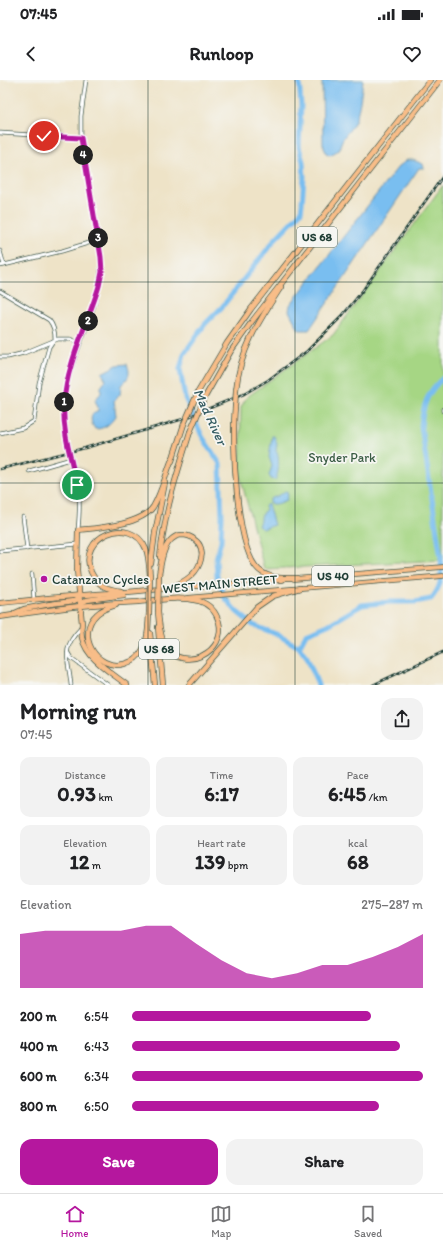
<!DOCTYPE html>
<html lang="en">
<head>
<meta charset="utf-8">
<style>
	body { margin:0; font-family:Itim,sans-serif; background:#f2f2f2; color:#202124; height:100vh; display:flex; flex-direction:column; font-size:15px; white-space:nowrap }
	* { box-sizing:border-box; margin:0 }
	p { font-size:13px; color:#757577 }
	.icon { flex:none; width:22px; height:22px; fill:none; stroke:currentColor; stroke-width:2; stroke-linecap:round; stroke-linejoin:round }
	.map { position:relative; height:605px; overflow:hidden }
	.side { display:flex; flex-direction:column; background:#fff; flex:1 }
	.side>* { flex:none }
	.pin { position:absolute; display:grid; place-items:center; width:34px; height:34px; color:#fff; margin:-17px; border:2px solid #fff; border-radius:50%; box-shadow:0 1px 4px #0007 }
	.km { position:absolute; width:20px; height:20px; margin:-10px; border-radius:50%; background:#222; color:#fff; font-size:11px; line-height:20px; text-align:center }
	.round { display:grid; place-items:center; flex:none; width:42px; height:42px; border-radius:12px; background:#f2f2f2 }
	.headline { display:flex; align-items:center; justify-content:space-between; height:68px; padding:0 20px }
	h1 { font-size:22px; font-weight:700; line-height:30px }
	.stats { display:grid; grid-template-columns:repeat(3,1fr); gap:6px; height:68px; padding:4px 20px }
	.stats div { display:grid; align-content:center; border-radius:10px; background:#f2f2f2; text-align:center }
	.stats b { font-size:20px; font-weight:700 }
	.stats small { font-size:11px; font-weight:400 }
	.stats p { font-size:11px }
	.chart { height:112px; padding:8px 20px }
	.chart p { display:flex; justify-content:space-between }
	.chart svg { width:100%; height:72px; margin-top:4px; fill:#b5179e; opacity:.7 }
	.button { display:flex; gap:8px; margin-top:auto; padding:8px 20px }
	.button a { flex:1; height:46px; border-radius:12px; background:#b5179e; color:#fff; font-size:16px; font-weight:700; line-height:46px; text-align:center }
	.button a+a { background:#f2f2f2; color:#202124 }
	ul { padding:0 20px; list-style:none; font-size:13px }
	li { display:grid; grid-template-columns:64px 48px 1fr; align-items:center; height:30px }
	li i { height:10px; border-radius:5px; background:#b5179e }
	.status { display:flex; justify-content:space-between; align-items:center; height:28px; padding:0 20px; background:#fff; direction:ltr }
	.status svg { height:11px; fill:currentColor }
	header { display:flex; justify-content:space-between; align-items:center; height:52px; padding:0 20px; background:#fff; font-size:18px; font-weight:700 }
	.tab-bar { display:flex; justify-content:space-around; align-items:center; height:56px; border-top:1px solid #e0e0e0; background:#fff; font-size:11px; color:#757577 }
	.tab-bar a { display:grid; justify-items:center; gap:2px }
	.tab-bar .current { color:#b5179e }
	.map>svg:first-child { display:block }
</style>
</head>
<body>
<div class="status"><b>07:45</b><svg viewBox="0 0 49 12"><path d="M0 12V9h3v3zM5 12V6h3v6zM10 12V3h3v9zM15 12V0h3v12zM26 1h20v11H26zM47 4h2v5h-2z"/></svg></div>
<header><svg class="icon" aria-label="back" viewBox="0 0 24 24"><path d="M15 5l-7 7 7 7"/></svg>Runloop<svg class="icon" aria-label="heart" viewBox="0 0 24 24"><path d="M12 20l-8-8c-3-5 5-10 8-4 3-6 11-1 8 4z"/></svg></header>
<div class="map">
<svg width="443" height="605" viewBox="0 0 443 605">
	<rect width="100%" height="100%" fill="#f6f6f2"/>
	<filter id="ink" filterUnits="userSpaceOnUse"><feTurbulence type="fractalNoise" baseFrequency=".025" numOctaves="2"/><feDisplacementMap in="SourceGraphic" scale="8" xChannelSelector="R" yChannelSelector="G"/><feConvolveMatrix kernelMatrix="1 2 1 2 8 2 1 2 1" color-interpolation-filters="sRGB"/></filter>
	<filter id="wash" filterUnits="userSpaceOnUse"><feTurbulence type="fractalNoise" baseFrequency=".012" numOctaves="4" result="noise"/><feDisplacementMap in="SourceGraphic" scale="16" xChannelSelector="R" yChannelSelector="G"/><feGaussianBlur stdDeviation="0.9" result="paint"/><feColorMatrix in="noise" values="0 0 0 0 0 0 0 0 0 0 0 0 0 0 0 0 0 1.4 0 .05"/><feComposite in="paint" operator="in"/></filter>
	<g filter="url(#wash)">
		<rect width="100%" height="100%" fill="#eee3c7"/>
		<path fill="#a6d684" stroke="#628a5c" d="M443 105V480L264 489 240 395 241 327 247 317 333 255Z"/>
		<g fill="#79bef0" stroke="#4c7e92">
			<path d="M322 0H363C361 14 360 30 354 43 348 54 342 55 339 70L330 75 326 73 323 64Z"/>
			<path d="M407 80H413L423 84 424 88H419L309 250H299L289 231 290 225 398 87Z"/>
			<path d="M127 284C131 294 129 298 121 305L120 315 114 320 116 336C110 344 105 349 95 349 91 343 90 339 93 333L99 330 95 320 101 313V307L106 300 102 293 117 285Z"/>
			<path d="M272 356H274L277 363 276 371C280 375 279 396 275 400L271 399 269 395 272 386 269 377Z"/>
			<path d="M285 411H287L288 416 287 420C282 422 275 426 270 423V419L280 415Z"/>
			<path d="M268 424 274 445 263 449 258 446 263 432 266 430 265 426Z"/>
		</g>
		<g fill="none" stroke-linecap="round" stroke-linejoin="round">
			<g stroke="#79bef0" stroke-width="5">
				<path d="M299 0 301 25 299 67 303 82 304 97 302 124 301 132 276 158 222 227 205 244 184 274 180 289 185 318 202 356 220 384 222 437 221 461 216 479 217 497 225 518 236 531 253 545 276 554 299 567 307 577 318 605"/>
				<path d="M299 567 306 554 328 545 362 525 389 522H415L431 519C443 505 441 496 441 479L421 346C423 325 427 312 443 298"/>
			</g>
		</g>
	</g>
	<g filter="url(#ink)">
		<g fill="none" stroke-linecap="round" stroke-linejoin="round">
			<defs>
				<g id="minor">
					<path d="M0 53 81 58"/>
					<path d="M0 171 4 185"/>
					<path d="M0 186 62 171 98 160"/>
					<path d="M0 211 49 240C54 246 55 252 55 259"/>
					<path d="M0 277H8L24 273 58 259H70L80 263"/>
					<path d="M443 329V331"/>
					<path d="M0 353 23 348 34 341 39 303 49 267 53 261"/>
					<path d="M29 391 71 379"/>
					<path d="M23 437 27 469"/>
					<path d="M78 450C79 439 80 428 79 417 75 382 60 350 65 315 72 265 108 220 100 168L81 58V36L86 0"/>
					<path d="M0 471 78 464"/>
					<path d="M32 494 34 520"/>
					<path d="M68 573 71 578 108 605"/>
					<path d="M71 605C69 581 60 569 80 549"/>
				</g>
				<g id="major">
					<path d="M294 499 443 487"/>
					<path d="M172 508 283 500"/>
					<path d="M186 518 443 496"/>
				</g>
				<g id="highway">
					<path d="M236 310C240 269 259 241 281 207"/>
					<path d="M198 312 227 263 251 229 430 0"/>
					<path d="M205 317 231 271 253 240 440 0"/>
					<path d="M235 327C232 359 235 469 259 490 269 499 284 498 297 498"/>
					<path d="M172 381 184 344"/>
					<path d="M160 477C164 434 177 393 190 352"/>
					<path d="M151 484 155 453 165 403"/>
					<path d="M121 511C115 510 108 509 103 506 98 503 94 498 91 492 76 457 131 433 146 469 149 477 149 487 150 496"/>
					<path d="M0 523C32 520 64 516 97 514 114 513 131 512 148 510 155 509 163 510 169 508 183 503 198 494 201 479 203 472 201 464 195 460 191 456 186 455 181 455 164 457 161 481 159 495"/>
					<path d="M116 525C109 527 102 529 97 534 75 554 96 591 124 584 132 582 139 577 143 569 149 558 148 545 149 533"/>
					<path d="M80 526 83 522 87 520 124 515"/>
					<path d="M15 533 24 529 50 524 74 521 78 519 79 515"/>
					<path d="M0 537C27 533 54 529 81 526 100 524 119 523 138 522 158 520 179 516 199 521 209 524 216 532 219 542 227 572 184 593 166 567 160 558 159 543 158 532"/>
					<path d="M158 547 163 605"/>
					<path d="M150 553 155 605"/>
					<path d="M127 605C108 590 76 573 82 544L77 490 78 450C98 448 141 445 153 427 161 414 166 394 172 379"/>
					<path d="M189 605 257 527 273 516 300 508"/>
				</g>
			</defs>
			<use href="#minor" stroke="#3e564a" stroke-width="4.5"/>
			<use href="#major" stroke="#3e564a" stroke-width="5.5"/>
			<use href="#highway" stroke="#3e564a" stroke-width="6"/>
			<use href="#minor" stroke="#fff" stroke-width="3"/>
			<use href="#major" stroke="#f8bd88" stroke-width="4"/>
			<use href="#highway" stroke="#f8bd88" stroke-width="4.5"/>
			<defs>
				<g id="rail">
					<path d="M0 389 85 368 183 339 244 314 268 300 307 271 342 236 363 210 443 96"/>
					<path d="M373 605 443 572"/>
				</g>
			</defs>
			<use href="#rail" stroke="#1f3d34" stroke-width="2.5"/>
			<use href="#rail" stroke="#f6f6f2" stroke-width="1" stroke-dasharray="3" stroke-linecap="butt"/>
			<defs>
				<g id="highway-bridge">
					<path d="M235 327 236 310"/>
					<path d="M184 344 198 312"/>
					<path d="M190 352 205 317"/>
					<path d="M158 532 159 495"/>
					<path d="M149 533 150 496"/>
				</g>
			</defs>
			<use href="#highway-bridge" stroke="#3e564a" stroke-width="6" stroke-linecap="butt"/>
			<use href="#highway-bridge" stroke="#f8bd88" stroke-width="4.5"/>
		</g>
	</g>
	<g fill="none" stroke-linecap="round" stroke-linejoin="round" filter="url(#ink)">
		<defs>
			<path id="route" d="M44 56 81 58 101 177 102 192 99 206C88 242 66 286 64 323 62 351 71 378 77 405"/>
		</defs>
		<use href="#route" stroke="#fff" stroke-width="8"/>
		<use href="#route" stroke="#b5179e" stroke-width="5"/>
	</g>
	<path fill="none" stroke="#1f3d34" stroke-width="1" stroke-opacity="0.55" d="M148 0V605M295 0V605M0 202H443M0 403H443"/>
	<circle fill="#b5179e" stroke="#f6f6f2" stroke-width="1.5" cx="44" cy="499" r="4"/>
	<g text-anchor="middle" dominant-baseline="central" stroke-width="3.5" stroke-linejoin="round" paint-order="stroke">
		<g fill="#f6f6f2" stroke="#60746d" stroke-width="1">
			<rect x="297" y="147" width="40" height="20" rx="3"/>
			<rect x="312" y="486" width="42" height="20" rx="3"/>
			<rect x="139" y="559" width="40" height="20" rx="3"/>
		</g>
		<g font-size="12" font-weight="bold" fill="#1f3d34">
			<text x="317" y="157">US 68</text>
			<text x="333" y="496">US 40</text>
			<text x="159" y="569">US 68</text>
		</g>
		<g font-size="13" fill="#3a5c44" stroke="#f6f6f2">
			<text x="342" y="377">Snyder Park</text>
		</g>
		<g font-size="13" fill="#1f3d34" stroke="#f6f6f2" text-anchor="start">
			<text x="52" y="499">Catanzaro Cycles</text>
		</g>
		<g font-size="13" fill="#1f3d34" stroke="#f6f6f2">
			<text transform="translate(220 504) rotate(-5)">WEST MAIN STREET</text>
		</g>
		<g font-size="14" font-style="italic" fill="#365d63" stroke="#f6f6f2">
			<text transform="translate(210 337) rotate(65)">Mad River</text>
		</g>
	</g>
</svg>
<div class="pin" style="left:77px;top:405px;background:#1e9e55"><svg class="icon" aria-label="arrive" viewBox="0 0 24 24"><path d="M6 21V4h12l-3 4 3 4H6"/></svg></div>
<div class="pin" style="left:44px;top:56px;background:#d93025"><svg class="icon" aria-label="check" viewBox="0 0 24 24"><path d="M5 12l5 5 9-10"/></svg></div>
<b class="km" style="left:64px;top:322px">1</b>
<b class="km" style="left:88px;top:241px">2</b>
<b class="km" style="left:98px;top:158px">3</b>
<b class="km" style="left:83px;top:75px">4</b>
</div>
<section class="side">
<div class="headline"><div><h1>Morning run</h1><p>07:45</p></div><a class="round"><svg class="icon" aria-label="share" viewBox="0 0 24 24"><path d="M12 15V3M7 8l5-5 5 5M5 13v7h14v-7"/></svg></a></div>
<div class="stats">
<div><p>Distance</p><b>0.93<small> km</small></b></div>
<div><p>Time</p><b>6:17</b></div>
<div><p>Pace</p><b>6:45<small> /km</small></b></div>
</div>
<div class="stats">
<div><p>Elevation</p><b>12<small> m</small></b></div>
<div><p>Heart rate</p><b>139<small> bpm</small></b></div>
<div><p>kcal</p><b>68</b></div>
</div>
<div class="chart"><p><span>Elevation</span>275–287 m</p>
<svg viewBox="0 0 160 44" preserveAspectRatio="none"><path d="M0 44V11L10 9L20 9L30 9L40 9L50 6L60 6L70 17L80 27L90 35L100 38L110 35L120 30L130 30L140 25L150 19L160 11V44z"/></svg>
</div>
<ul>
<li><b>200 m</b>6:54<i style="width:82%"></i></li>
<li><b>400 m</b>6:43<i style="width:92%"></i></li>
<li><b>600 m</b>6:34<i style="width:100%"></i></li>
<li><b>800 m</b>6:50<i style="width:85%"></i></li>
</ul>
<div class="button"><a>Save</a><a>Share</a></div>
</section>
<nav class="tab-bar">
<a class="current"><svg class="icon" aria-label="home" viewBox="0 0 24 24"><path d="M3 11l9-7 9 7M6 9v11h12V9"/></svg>Home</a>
<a><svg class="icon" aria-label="map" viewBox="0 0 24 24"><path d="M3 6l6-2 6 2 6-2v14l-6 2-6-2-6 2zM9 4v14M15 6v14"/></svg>Map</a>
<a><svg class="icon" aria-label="saved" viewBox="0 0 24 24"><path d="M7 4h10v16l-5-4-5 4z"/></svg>Saved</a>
</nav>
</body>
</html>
